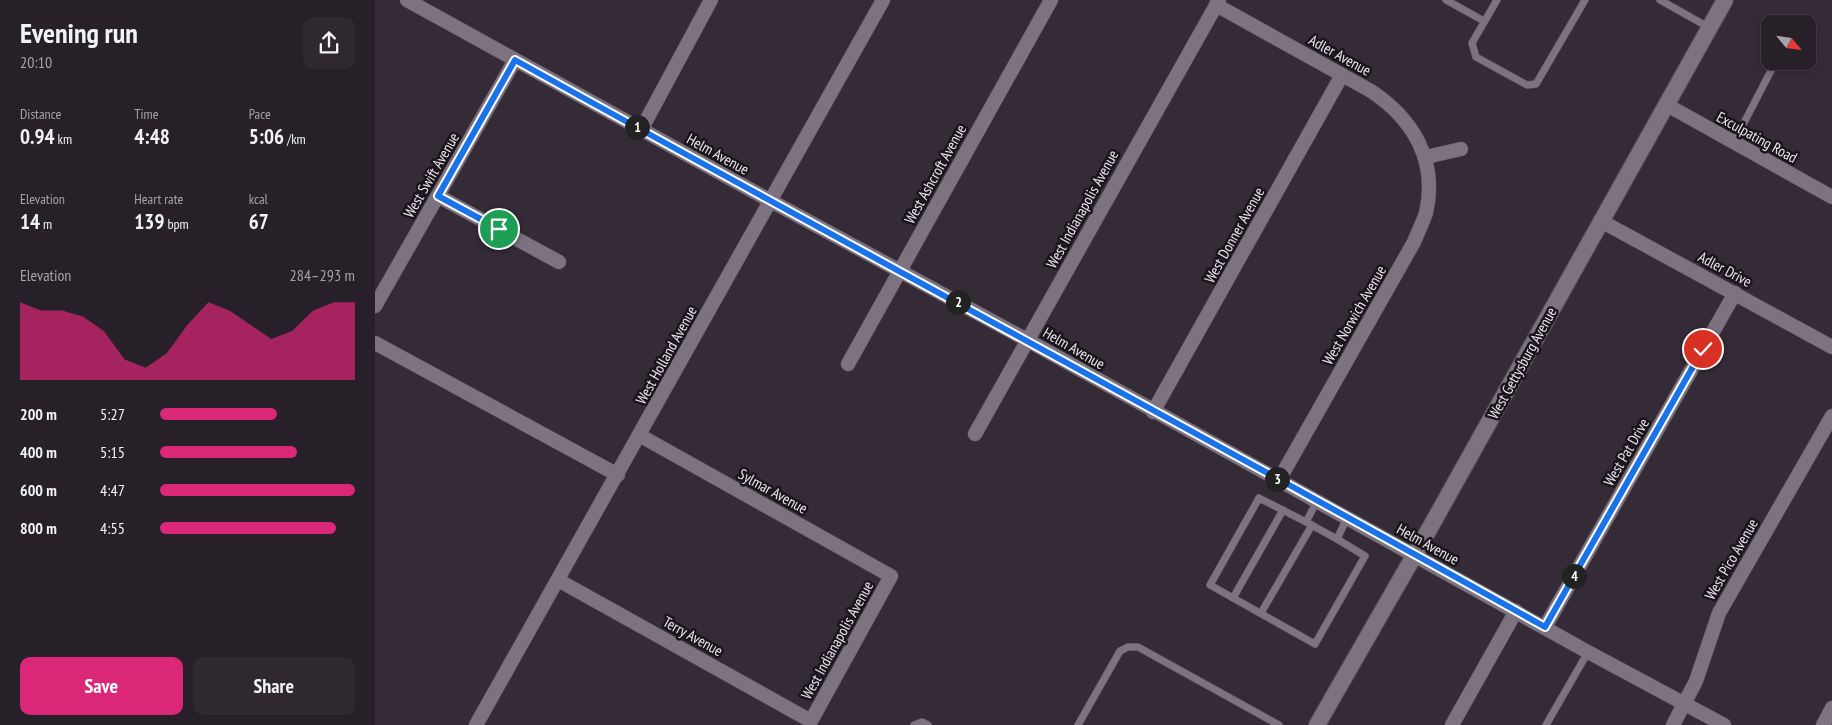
<!DOCTYPE html>
<html lang="en">
<head>
<meta charset="utf-8">
<style>
	body { margin:0; font-family:"PT Sans Narrow",sans-serif; background:#2f2831; color:#f1f3f6; height:100vh; display:flex; flex-direction:column; font-size:19px; white-space:nowrap }
	* { box-sizing:border-box; margin:0 }
	p { font-size:16px; color:#a4a3a8 }
	.icon { flex:none; width:28px; height:28px; fill:none; stroke:currentColor; stroke-width:2; stroke-linecap:round; stroke-linejoin:round }
	.map { position:relative; flex:1; overflow:hidden }
	.details { display:flex; flex-direction:column; background:#272029; width:375px }
	.details>* { flex:none }
	.needle { width:32px; rotate:119deg }
	.buttons { position:absolute; left:1386px; top:15px; display:grid; gap:10px }
	.buttons a { display:grid; place-items:center; width:55px; height:55px; border-radius:10px; background:#272029; box-shadow:0 2px 8px #0003,0 0 0 1px #433e46; font-size:25px }
	.pin { position:absolute; display:grid; place-items:center; width:42px; height:42px; color:#fff; margin:-21px; border:2px solid #fff; border-radius:50%; box-shadow:0 1px 5px #0007 }
	.km { position:absolute; width:25px; height:25px; margin:-12px; border-radius:50%; background:#222; color:#fff; font-size:14px; line-height:25px; text-align:center }
	.round { display:grid; place-items:center; flex:none; width:52px; height:52px; border-radius:10px; background:#2f2831 }
	.head { display:flex; align-items:center; justify-content:space-between; height:85px; padding:0 20px }
	h1 { font-size:28px; font-weight:600; line-height:38px }
	.metrics { display:grid; grid-template-columns:repeat(3,1fr); gap:8px; height:85px; padding:5px 20px }
	.metrics div { display:grid; align-content:center }
	.metrics b { font-size:21px; font-weight:600 }
	.metrics small { font-size:14px; font-weight:400 }
	.metrics p { font-size:14px }
	.chart { height:140px; padding:10px 20px }
	.chart p { display:flex; justify-content:space-between }
	.chart svg { width:100%; height:90px; margin-top:5px; fill:#db2777; opacity:.7 }
	.button { display:flex; gap:10px; margin-top:auto; padding:10px 20px }
	.button a { flex:1; height:58px; border-radius:10px; background:#db2777; color:#fff; font-size:20px; font-weight:600; line-height:58px; text-align:center }
	.button a+a { background:#2f2831; color:#f1f3f6 }
	ul { padding:0 20px; list-style:none; font-size:16px }
	li { display:grid; grid-template-columns:80px 60px 1fr; align-items:center; height:38px }
	li i { height:12px; border-radius:6px; background:#db2777 }
	main { display:flex; flex:1; min-height:0 }
	.map>svg:first-child { display:block }
</style>
</head>
<body>
<main>
<section class="details">
<div class="head"><div><h1>Evening run</h1><p>20:10</p></div><a class="round"><svg class="icon" aria-label="share" viewBox="0 0 24 24"><path d="M12 15V3M7 8l5-5 5 5M5 13v7h14v-7"/></svg></a></div>
<div class="metrics">
<div><p>Distance</p><b>0.94<small> km</small></b></div>
<div><p>Time</p><b>4:48</b></div>
<div><p>Pace</p><b>5:06<small> /km</small></b></div>
</div>
<div class="metrics">
<div><p>Elevation</p><b>14<small> m</small></b></div>
<div><p>Heart rate</p><b>139<small> bpm</small></b></div>
<div><p>kcal</p><b>67</b></div>
</div>
<div class="chart"><p><span>Elevation</span>284–293 m</p>
<svg viewBox="0 0 160 44" preserveAspectRatio="none"><path d="M0 44V6L10 10L20 10L30 13L40 20L50 34L60 38L70 31L80 17L90 6L100 10L110 17L120 24L130 20L140 10L150 6L160 6V44z"/></svg>
</div>
<ul>
<li><b>200 m</b>5:27<i style="width:60%"></i></li>
<li><b>400 m</b>5:15<i style="width:70%"></i></li>
<li><b>600 m</b>4:47<i style="width:100%"></i></li>
<li><b>800 m</b>4:55<i style="width:90%"></i></li>
</ul>
<div class="button"><a>Save</a><a>Share</a></div>
</section>
<div class="map">
<svg width="1457" height="725" viewBox="0 0 1457 725">
	<rect width="100%" height="100%" fill="#342b37"/>
	<g fill="none" stroke-linecap="round" stroke-linejoin="round">
		<defs>
			<g id="service">
				<path d="M1071 0 1109 21"/>
				<path d="M1122 0 1097 43 1101 57 1152 85 1161 84 1210 0"/>
				<path d="M1285 0 1335 28"/>
				<path d="M1359 142 1401 61"/>
				<path d="M942 501 931 522 962 539 972 518"/>
				<path d="M931 522 884 498 835 585 940 644 990 556 962 539"/>
				<path d="M858 598 908 510"/>
				<path d="M886 613 937 525"/>
				<path d="M539 725 547 722 553 725"/>
				<path d="M703 725 745 651 753 647H763L904 725"/>
				<path d="M1171 725 1213 652"/>
			</g>
			<g id="minor">
				<path d="M32 0 396 201 652 340 1213 652 1349 725"/>
				<path d="M841 5 996 91C1038 119 1063 160 1051 213 1048 222 1043 232 1039 242L904 480"/>
				<path d="M1292 105 1457 197"/>
				<path d="M266 130 336 0"/>
				<path d="M1051 157 1086 149"/>
				<path d="M63 196 184 262"/>
				<path d="M1226 221 1457 347"/>
				<path d="M0 306 140 60"/>
				<path d="M0 343 243 475"/>
				<path d="M473 364 676 0"/>
				<path d="M778 412 967 75"/>
				<path d="M600 434 844 0"/>
				<path d="M183 580 436 721 516 576 264 435"/>
				<path d="M1170 627 1360 293"/>
				<path d="M101 725 508 0"/>
				<path d="M1077 725 1141 611"/>
				<path d="M1298 725 1321 681 1344 613 1457 416"/>
				<path d="M1448 725 1457 708"/>
			</g>
			<path id="tertiary" d="M942 725 1047 542 1350 0"/>
		</defs>
		<use href="#service" stroke="#524a54" stroke-width="8"/>
		<use href="#minor" stroke="#524a54" stroke-width="15"/>
		<use href="#tertiary" stroke="#524a54" stroke-width="18"/>
		<use href="#service" stroke="#7d7280" stroke-width="7"/>
		<use href="#minor" stroke="#7d7280" stroke-width="14"/>
		<use href="#tertiary" stroke="#7d7280" stroke-width="16"/>
	</g>
	<g fill="none" stroke-linecap="round" stroke-linejoin="round">
		<defs>
			<path id="route" d="M124 229 63 196 140 60C482 250 828 435 1170 627L1328 349"/>
		</defs>
		<use href="#route" stroke="#fff" stroke-width="10"/>
		<use href="#route" stroke="#1a73e8" stroke-width="6"/>
	</g>
	<g text-anchor="middle" dominant-baseline="central" stroke-width="5" stroke-linejoin="round" paint-order="stroke">
		<g font-size="15" fill="#ebe5ed" stroke="#19151a">
			<text transform="translate(965 55) rotate(29)">Adler Avenue</text>
			<text transform="translate(1382 137) rotate(29)">Exculpating Road</text>
			<text transform="translate(343 154) rotate(29)">Helm Avenue</text>
			<text transform="translate(560 174) rotate(-61)">West Ashcroft Avenue</text>
			<text transform="translate(56 175) rotate(-60)">West Swift Avenue</text>
			<text transform="translate(707 209) rotate(-61)">West Indianapolis Avenue</text>
			<text transform="translate(859 235) rotate(-61)">West Donner Avenue</text>
			<text transform="translate(1350 269) rotate(28)">Adler Drive</text>
			<text transform="translate(979 315) rotate(-60)">West Norwich Avenue</text>
			<text transform="translate(699 348) rotate(30)">Helm Avenue</text>
			<text transform="translate(291 355) rotate(-61)">West Holland Avenue</text>
			<text transform="translate(1147 363) rotate(-61)">West Gettysburg Avenue</text>
			<text transform="translate(1251 452) rotate(-60)">West Pat Drive</text>
			<text transform="translate(398 491) rotate(29)">Sylmar Avenue</text>
			<text transform="translate(1053 544) rotate(29)">Helm Avenue</text>
			<text transform="translate(1356 559) rotate(-60)">West Pico Avenue</text>
			<text transform="translate(318 636) rotate(29)">Terry Avenue</text>
			<text transform="translate(462 640) rotate(-61)">West Indianapolis Avenue</text>
		</g>
	</g>
</svg>
<div class="buttons">
<a><svg class="needle" viewBox="-14 -14 28 28"><path d="M0-13l5 13h-10z" fill="#e53935"/><path d="M0 13l5-13h-10z" fill="#a4a3a8"/></svg></a>
</div>
<div class="pin" style="left:124px;top:229px;background:#1e9e55"><svg class="icon" aria-label="arrive" viewBox="0 0 24 24"><path d="M6 21V4h12l-3 4 3 4H6"/></svg></div>
<div class="pin" style="left:1328px;top:349px;background:#d93025"><svg class="icon" aria-label="check" viewBox="0 0 24 24"><path d="M5 12l5 5 9-10"/></svg></div>
<b class="km" style="left:262px;top:127px">1</b>
<b class="km" style="left:583px;top:302px">2</b>
<b class="km" style="left:902px;top:479px">3</b>
<b class="km" style="left:1199px;top:576px">4</b>
</div>
</main>
</body>
</html>
